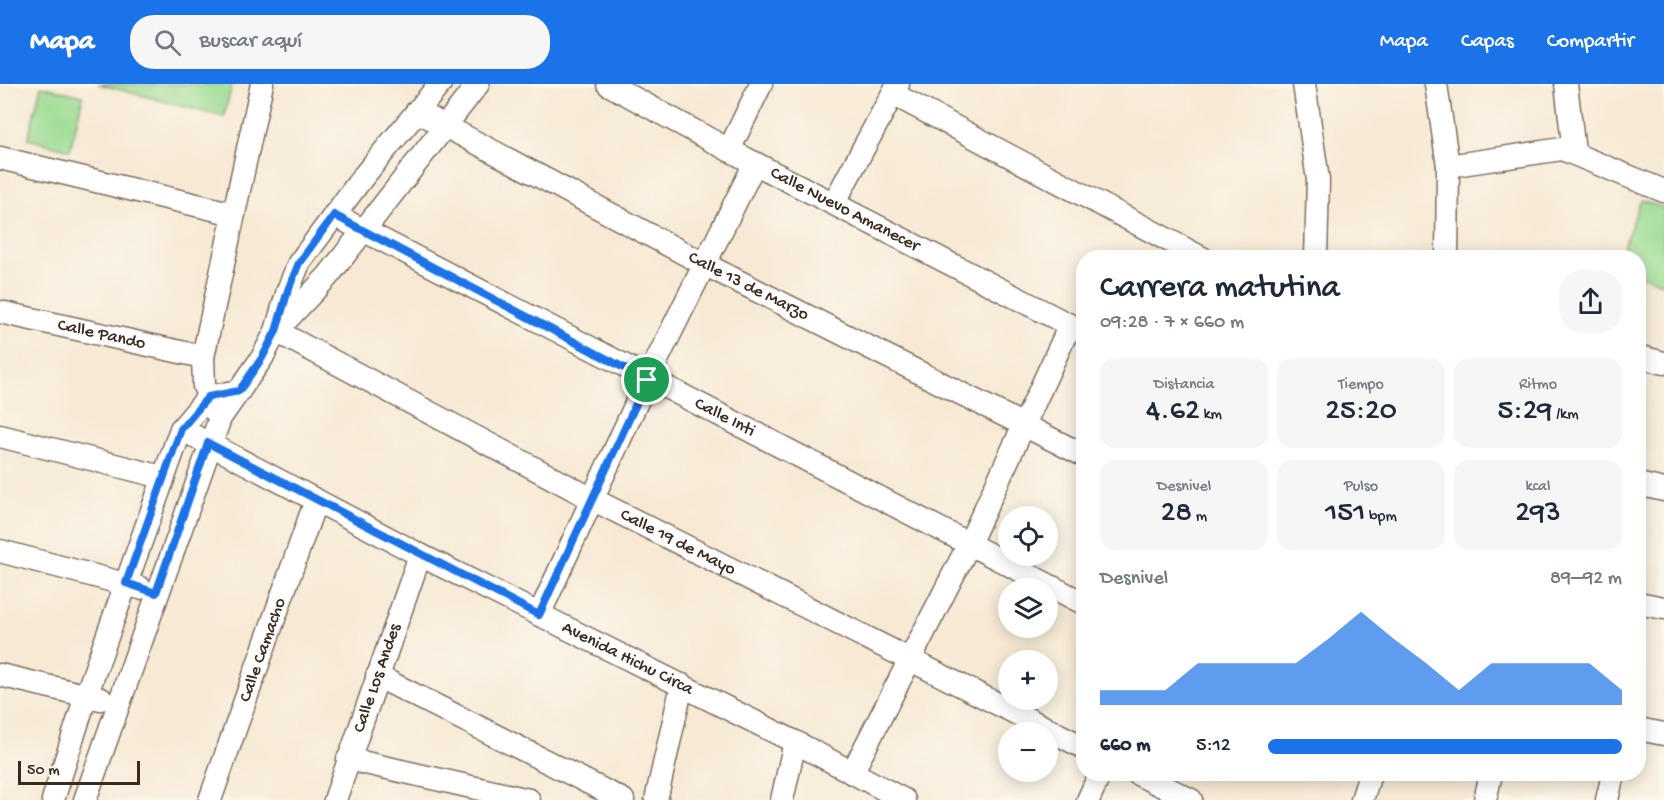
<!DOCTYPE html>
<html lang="es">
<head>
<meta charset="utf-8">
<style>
	body { margin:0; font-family:"Gochi Hand",sans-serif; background:#f6f6f7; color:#1f2937; height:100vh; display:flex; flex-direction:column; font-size:22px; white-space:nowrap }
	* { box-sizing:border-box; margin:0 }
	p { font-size:20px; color:#747a83 }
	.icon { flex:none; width:33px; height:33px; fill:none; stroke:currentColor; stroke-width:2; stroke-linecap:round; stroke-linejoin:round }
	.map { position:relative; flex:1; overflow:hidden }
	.drawer { position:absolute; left:1076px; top:166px; width:570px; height:531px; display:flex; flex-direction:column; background:#fff; border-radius:24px; box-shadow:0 3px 15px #0003 }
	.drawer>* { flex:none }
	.tools { position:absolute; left:998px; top:422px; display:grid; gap:12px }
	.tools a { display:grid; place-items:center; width:60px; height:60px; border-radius:50%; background:#fff; box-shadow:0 3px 15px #0003; font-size:30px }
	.scale { position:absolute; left:18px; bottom:15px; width:122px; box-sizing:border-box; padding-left:6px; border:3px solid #3b2a1e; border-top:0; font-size:16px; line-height:21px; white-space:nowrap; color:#3b2a1e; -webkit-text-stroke:4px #fbf7ec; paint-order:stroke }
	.pin { position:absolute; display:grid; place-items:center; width:51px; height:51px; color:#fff; margin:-26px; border:3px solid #fff; border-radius:50%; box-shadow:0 2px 6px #0007 }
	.round { display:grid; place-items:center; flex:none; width:63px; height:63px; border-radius:24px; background:#f6f6f7 }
	.overview { display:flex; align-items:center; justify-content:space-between; height:102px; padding:0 24px }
	h1 { font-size:33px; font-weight:600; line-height:45px }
	.stats { display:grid; grid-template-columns:repeat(3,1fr); gap:9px; height:102px; padding:6px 24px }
	.stats div { display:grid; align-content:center; border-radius:15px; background:#f6f6f7; text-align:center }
	.stats b { font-size:30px; font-weight:600 }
	.stats small { font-size:16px; font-weight:400 }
	.stats p { font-size:16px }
	.chart { height:168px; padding:12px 24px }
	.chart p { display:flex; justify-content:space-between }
	.chart svg { width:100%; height:108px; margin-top:6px; fill:#1a73e8; opacity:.7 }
	ul { padding:0 24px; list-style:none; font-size:20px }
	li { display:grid; grid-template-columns:96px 72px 1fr; align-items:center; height:45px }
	li i { height:15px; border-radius:8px; background:#1a73e8 }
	header { display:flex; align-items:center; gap:36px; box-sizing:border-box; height:84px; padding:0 30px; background:#1a73e8; color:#fff }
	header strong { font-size:28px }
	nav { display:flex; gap:33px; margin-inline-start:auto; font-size:21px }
	.search { width:420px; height:54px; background:#f6f6f7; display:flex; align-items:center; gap:15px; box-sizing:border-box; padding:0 21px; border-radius:24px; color:#747a83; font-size:22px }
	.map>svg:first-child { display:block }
</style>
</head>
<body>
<header>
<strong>Mapa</strong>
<div class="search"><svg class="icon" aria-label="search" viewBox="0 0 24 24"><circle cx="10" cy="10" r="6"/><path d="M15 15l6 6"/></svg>Buscar aquí</div>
<nav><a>Mapa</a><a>Capas</a><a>Compartir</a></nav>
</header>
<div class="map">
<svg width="1664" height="716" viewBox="0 0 1664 716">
	<rect width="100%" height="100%" fill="#fbf7ec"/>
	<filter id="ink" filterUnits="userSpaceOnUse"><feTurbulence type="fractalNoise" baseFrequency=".0167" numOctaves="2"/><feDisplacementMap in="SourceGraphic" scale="12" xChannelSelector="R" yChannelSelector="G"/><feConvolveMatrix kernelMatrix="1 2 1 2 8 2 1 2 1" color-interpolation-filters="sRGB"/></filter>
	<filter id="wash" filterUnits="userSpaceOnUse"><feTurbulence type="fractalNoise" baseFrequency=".008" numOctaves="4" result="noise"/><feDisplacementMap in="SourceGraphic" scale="24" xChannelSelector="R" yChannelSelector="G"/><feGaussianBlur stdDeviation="1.35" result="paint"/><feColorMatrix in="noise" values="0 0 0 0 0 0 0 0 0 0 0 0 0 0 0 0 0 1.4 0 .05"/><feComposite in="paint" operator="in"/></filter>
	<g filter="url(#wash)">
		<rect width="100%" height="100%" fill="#f7e9d4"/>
		<g fill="#9bdc93" stroke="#6b8358" stroke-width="1.5">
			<path d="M98 0H232L224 33Z"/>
			<path d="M41 2 83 12 70 66 28 55Z"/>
			<path d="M1641 116 1664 124V200L1638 190V174H1619Z"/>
		</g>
	</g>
	<g filter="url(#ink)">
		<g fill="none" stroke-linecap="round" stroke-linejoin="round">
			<defs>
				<g id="minor">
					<path id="s1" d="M608 0 729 66 1083 248"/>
					<path d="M1304 0 1318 96 1316 174"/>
					<path d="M1436 0 1448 82 1447 174"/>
					<path d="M1566 0 1574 68"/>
					<path d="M893 10 1202 174"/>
					<path id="s2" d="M417 27 704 180 1083 371"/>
					<path d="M729 66 761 0"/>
					<path d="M0 74 234 130"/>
					<path d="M1448 82 1562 65 1664 107"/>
					<path d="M834 119 898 0"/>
					<path id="s3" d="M334 131 1083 519"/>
					<path id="s4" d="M0 228 203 273"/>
					<path d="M277 246 328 192 478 0"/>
					<path id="s5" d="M276 247 594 416 1083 663"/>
					<path d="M1638 272 1664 279"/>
					<path d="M214 326 204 302 203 273 262 0"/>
					<path id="s6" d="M181 345 420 471 795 658 904 716"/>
					<path d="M0 352 162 393"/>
					<path d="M1638 400 1664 406"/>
					<path d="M0 467 140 504"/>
					<path d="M1638 519 1664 524"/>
					<path d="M539 531 647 296 755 79"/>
					<path d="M0 591 101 615"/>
					<path d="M377 592 623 716"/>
					<path d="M1638 645 1664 650"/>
					<path d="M348 675 529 716"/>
					<path d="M852 689 969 460 1070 241"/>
					<path d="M1138 690 1191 716"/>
					<path d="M53 716 86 612 181 345 208 313 239 307"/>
					<path d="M85 716 220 334 262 274 276 247 288 206 299 179 362 94 440 0"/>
					<path id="s7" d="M210 716 316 416"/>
					<path id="s8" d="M335 716 420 471"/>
					<path d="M656 716 682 601"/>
					<path d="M782 716 795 658"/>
					<path d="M1088 716 1100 690"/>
					<path d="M1362 716 1370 690"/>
					<path d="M1485 716 1491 690"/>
					<path d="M1607 716 1613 690"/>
				</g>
			</defs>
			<use href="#minor" stroke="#7d6d5e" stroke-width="25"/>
			<use href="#minor" stroke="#fff" stroke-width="22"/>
		</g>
	</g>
	<g fill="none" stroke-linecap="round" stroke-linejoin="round" filter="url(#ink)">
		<defs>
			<path id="route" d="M334 131 647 296 539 531 208 359 156 509 126 499 181 345 208 313 239 307 262 274 276 247 288 206 299 179Z"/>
		</defs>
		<use href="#route" stroke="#fff" stroke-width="12"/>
		<use href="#route" stroke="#1a73e8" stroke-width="8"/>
	</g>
	<g text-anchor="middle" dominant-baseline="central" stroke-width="5" stroke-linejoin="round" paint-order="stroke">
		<g font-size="18" fill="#3b2a1e" stroke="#fbf7ec">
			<text stroke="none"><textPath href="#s1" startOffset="268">Calle Nuevo Amanecer</textPath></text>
			<text stroke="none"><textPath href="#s2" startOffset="375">Calle 13 de Marzo</textPath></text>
			<text stroke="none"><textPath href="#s4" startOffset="104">Calle Pando</textPath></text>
			<text stroke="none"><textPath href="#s3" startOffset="440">Calle Inti</textPath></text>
			<text stroke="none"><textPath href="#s5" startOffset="454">Calle 19 de Mayo</textPath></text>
			<text stroke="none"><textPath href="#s7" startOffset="159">Calle Camacho</textPath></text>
			<text stroke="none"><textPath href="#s6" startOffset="502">Avenida Hichu Circa</textPath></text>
			<text stroke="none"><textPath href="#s8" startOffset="129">Calle Los Andes</textPath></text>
		</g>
	</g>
</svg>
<div class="tools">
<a><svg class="icon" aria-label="locate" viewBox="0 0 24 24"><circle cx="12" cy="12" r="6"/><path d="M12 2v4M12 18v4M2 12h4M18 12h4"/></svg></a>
<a><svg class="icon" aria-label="layers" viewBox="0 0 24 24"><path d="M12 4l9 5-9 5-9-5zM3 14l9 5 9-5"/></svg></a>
<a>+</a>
<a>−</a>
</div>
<div class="scale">50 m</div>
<div class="pin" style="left:647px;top:296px;background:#1e9e55"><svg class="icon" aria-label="arrive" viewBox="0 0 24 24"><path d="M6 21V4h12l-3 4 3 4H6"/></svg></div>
<section class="drawer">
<div class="overview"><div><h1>Carrera matutina</h1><p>09:28 · 7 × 660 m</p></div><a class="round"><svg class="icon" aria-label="share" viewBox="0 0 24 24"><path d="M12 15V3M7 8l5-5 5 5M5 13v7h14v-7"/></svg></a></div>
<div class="stats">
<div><p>Distancia</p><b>4.62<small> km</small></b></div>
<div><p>Tiempo</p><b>25:20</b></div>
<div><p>Ritmo</p><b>5:29<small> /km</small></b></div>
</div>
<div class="stats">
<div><p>Desnivel</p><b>28<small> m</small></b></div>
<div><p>Pulso</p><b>151<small> bpm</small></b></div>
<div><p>kcal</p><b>293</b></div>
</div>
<div class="chart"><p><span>Desnivel</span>89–92 m</p>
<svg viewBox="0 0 160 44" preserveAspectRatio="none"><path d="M0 44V38L10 38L20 38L30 27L40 27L50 27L60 27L70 17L80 6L90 17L100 27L110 38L120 27L130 27L140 27L150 27L160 38V44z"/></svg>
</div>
<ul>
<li><b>660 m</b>5:12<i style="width:100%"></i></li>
</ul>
</section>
</div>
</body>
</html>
